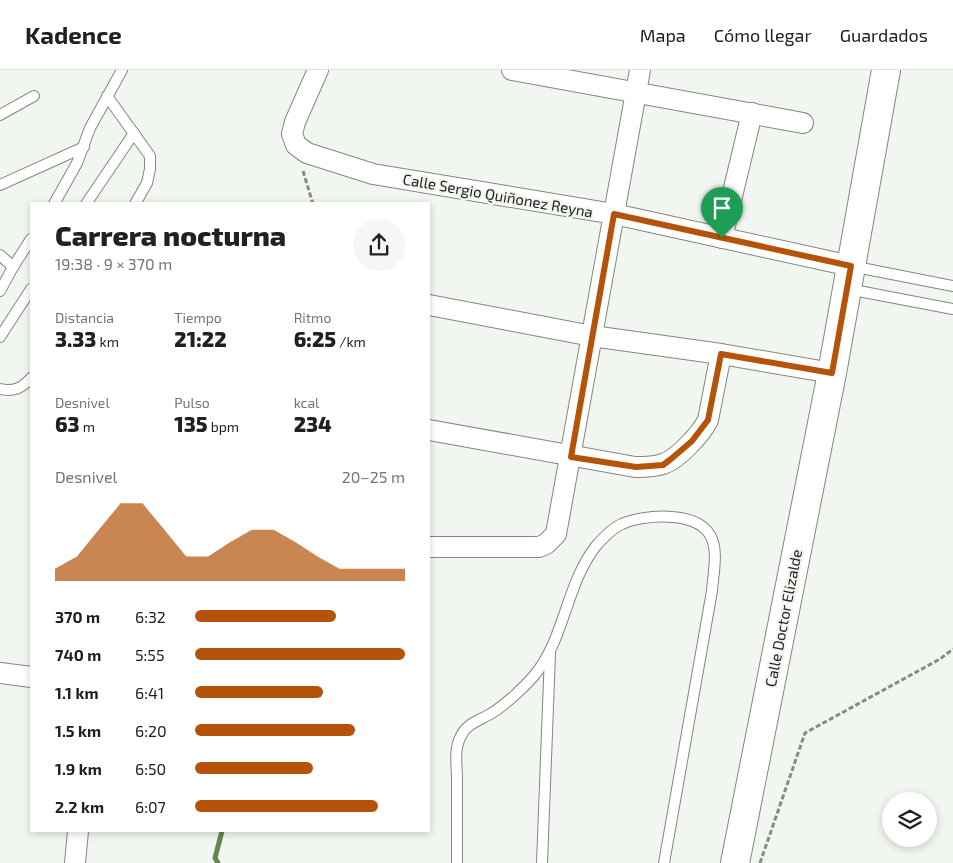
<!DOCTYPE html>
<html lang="es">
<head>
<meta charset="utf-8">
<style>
	body { margin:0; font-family:"Exo 2",sans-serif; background:#f6f6f6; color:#202124; height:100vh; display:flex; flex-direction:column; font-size:19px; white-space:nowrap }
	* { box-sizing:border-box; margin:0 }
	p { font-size:16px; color:#757577 }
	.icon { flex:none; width:28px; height:28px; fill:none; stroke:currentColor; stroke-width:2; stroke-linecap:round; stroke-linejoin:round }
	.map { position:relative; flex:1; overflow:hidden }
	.details { position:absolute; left:30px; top:132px; width:400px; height:630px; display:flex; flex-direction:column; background:#fff; border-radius:0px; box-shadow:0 2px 8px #0003 }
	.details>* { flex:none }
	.buttons { position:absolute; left:882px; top:722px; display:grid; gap:10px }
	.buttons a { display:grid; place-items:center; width:55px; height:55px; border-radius:50%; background:#fff; box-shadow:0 2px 8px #0003; font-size:25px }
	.pin { position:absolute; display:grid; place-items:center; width:42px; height:42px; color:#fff; margin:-51px -21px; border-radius:50% 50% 50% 0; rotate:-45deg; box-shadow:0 0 5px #0007 }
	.pin .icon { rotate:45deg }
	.round { display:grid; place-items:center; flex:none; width:52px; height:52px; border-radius:26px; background:#f6f6f6 }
	.head { display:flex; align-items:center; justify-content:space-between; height:85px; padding:0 25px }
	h1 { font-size:28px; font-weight:800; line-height:38px }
	.metrics { display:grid; grid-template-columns:repeat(3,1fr); gap:8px; height:85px; padding:5px 25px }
	.metrics div { display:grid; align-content:center }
	.metrics b { font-size:21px; font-weight:800 }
	.metrics small { font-size:14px; font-weight:400 }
	.metrics p { font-size:14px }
	.chart { height:140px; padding:10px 25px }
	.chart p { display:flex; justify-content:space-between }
	.chart svg { width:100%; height:90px; margin-top:5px; fill:#b45309; opacity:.7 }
	ul { padding:0 25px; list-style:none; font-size:16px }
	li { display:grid; grid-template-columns:80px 60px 1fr; align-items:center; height:38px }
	li i { height:12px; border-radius:6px; background:#b45309 }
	header { display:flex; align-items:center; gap:30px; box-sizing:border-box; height:70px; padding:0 25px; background:#fff; border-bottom:1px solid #e0e0e0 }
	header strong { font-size:24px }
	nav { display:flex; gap:28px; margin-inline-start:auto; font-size:18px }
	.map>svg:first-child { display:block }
</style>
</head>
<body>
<header>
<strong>Kadence</strong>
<nav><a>Mapa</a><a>Cómo llegar</a><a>Guardados</a></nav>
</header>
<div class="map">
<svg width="953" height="793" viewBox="0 0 953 793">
	<rect width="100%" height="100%" fill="#f2f6f0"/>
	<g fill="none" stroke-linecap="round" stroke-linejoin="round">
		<path stroke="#628750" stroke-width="5" d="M218 793 215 788 222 761"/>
		<defs>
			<g id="lane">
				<path d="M107 26 150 86V99L147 113 135 134"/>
				<path d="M0 45 34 26"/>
				<path d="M0 115 84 77"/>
				<path d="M54 134 77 93 90 58 122 0"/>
				<path d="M86 134 134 63"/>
				<path d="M0 185 13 197"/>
				<path d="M851 196 953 216"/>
				<path d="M848 219 953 239"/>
				<path d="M0 221 13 197 31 169"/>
				<path d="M0 267 31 219"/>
				<path d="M0 319C14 322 22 318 31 308"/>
				<path d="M457 793C457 765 457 737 457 709 457 696 454 680 460 668 466 653 479 651 492 643 505 635 527 615 537 602 565 565 567 513 596 476 603 468 612 458 622 454 644 444 696 441 710 465 719 480 713 504 712 521L664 793"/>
				<path d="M542 793 550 584"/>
			</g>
			<g id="street">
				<path d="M318 0 295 52 292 64 296 75 307 83 373 104 614 144 851 196"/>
				<path d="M512 0 803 53"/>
				<path d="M722 168 752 43"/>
				<path d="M429 235 592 266 721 284 832 303"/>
				<path d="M429 360 635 397C644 397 655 397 663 394 678 389 701 364 708 350L721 284"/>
				<path d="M429 477H539L546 474 556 464 640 0"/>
				<path d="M0 603 31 607"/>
				<path d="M75 793 78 761"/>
			</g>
			<path id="secondary" d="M735 793 832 303 886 0"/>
		</defs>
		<use href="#lane" stroke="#838782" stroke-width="12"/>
		<use href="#street" stroke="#838782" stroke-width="22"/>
		<use href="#secondary" stroke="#838782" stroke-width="30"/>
		<g stroke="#878a86" stroke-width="3" stroke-dasharray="5 2.5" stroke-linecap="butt">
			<path d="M303 101 313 134"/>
			<path d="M760 793 805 663 940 589 953 579"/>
		</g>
		<use href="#lane" stroke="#fff" stroke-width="10"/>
		<use href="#street" stroke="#fff" stroke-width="20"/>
		<use href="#secondary" stroke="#fff" stroke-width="28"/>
	</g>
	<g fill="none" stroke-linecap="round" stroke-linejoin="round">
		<defs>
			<path id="route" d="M614 144 851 196 832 303 721 284 708 350 692 371 671 389 663 395 636 397 571 387Z"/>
		</defs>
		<use href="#route" stroke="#fff" stroke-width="10"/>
		<use href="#route" stroke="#b45309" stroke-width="6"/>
	</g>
	<g text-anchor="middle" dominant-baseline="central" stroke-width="4.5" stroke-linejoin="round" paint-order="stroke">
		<g font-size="15" fill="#232422" stroke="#f2f6f0">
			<text transform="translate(498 125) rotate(10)">Calle Sergio Quiñonez Reyna</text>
			<text transform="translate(783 548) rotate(-79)">Calle Doctor Elizalde</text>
		</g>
	</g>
</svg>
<div class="buttons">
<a><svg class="icon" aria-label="layers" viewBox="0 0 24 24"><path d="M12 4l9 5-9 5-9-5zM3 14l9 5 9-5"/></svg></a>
</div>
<div class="pin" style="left:722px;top:168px;background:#1e9e55"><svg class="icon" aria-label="arrive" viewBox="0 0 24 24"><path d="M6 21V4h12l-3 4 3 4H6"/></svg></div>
<section class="details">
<div class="head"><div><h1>Carrera nocturna</h1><p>19:38 · 9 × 370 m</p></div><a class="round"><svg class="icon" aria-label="share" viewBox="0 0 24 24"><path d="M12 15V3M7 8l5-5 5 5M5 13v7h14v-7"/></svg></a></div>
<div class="metrics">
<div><p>Distancia</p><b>3.33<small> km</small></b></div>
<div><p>Tiempo</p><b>21:22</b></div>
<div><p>Ritmo</p><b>6:25<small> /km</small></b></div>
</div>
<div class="metrics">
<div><p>Desnivel</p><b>63<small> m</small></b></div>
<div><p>Pulso</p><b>135<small> bpm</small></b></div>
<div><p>kcal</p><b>234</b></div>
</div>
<div class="chart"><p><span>Desnivel</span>20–25 m</p>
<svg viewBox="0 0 160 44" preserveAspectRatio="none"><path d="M0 44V38L10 32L20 19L30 6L40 6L50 19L60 32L70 32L80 25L90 19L100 19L110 25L120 32L130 38L140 38L150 38L160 38V44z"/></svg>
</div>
<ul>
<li><b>370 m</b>6:32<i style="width:67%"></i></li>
<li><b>740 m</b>5:55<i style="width:100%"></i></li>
<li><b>1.1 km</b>6:41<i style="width:61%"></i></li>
<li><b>1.5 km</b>6:20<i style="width:76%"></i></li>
<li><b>1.9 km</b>6:50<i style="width:56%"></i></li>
<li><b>2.2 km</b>6:07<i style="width:87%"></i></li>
</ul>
</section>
</div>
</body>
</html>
